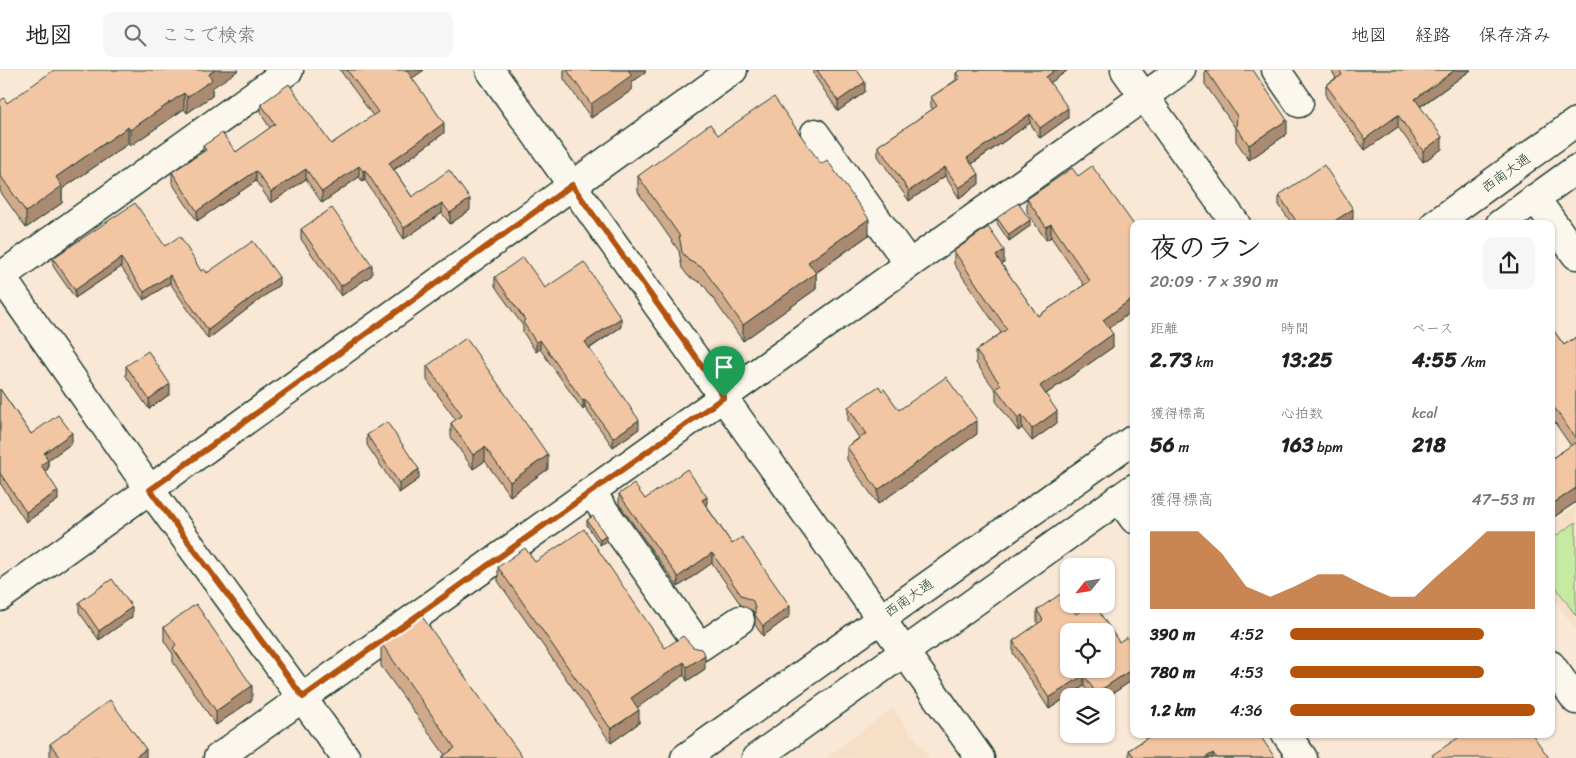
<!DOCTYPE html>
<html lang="ja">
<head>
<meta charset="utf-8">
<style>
	body { margin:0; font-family:Sriracha,"Klee One",sans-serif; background:#f6f6f6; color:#222; height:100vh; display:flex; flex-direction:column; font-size:19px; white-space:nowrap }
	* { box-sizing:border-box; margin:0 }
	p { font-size:16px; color:#767676 }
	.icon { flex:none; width:28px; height:28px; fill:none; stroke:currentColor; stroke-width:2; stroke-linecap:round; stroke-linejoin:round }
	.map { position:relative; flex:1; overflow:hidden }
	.panel { position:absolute; left:1130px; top:150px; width:425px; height:518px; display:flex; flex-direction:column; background:#fff; border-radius:10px; box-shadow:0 1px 4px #0004 }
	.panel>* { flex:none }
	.needle { width:32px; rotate:240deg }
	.fabs { position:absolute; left:1060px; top:488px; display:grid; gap:10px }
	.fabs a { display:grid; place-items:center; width:55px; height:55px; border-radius:10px; background:#fff; box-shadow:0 1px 4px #0004; font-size:25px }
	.pin { position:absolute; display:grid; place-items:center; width:42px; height:42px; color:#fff; margin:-51px -21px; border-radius:50% 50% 50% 0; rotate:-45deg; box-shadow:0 0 5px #0007 }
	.pin .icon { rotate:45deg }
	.round { display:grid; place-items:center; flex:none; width:52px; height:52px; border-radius:10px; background:#f6f6f6 }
	.summary { display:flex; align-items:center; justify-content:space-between; height:85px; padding:0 20px }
	h1 { font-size:28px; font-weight:700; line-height:38px }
	.figures { display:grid; grid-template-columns:repeat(3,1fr); gap:8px; height:85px; padding:5px 20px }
	.figures div { display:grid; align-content:center }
	.figures b { font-size:21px; font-weight:700 }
	.figures small { font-size:14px; font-weight:400 }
	.figures p { font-size:14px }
	.chart { height:140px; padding:10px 20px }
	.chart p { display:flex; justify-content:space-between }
	.chart svg { width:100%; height:90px; margin-top:5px; fill:#b45309; opacity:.7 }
	ul { padding:0 20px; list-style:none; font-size:16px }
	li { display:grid; grid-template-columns:80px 60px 1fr; align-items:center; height:38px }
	li i { height:12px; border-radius:6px; background:#b45309 }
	header { display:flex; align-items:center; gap:30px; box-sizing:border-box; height:70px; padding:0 25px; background:#fff; border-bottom:1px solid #e0e0e0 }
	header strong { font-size:24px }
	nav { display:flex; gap:28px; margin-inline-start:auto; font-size:18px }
	.search { width:350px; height:45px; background:#f6f6f6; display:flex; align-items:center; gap:12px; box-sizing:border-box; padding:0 18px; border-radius:10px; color:#767676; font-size:19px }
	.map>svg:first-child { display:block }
</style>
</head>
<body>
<header>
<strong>地図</strong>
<div class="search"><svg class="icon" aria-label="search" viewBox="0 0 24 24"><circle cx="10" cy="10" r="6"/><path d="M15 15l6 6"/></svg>ここで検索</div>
<nav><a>地図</a><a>経路</a><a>保存済み</a></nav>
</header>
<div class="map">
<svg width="1576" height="688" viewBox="0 0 1576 688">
	<rect width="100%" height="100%" fill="#f9e8d6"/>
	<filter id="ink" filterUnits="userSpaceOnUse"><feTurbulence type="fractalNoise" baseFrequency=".02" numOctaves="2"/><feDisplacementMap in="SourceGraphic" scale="10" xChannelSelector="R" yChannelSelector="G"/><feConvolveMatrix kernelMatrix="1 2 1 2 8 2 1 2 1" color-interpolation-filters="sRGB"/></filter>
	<g filter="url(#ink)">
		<g fill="#f7dec7">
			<path d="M1576 436V559L1551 525V453Z"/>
			<path d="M893 638 929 688H826Z"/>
		</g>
		<path fill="#c7eaa3" stroke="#73946c" d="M1576 452V546L1551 510V469Z"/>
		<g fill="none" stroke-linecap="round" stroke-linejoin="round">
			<defs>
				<g id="minor">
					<path d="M490 0 980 688"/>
					<path d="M1125 0 1236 154"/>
					<path d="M1276 0 1299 33"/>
					<path d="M815 63 909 194"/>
					<path d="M1535 128 1576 185"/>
					<path d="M1435 154 1576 52"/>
					<path d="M1500 154 1576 99"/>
					<path d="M0 205 150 420 346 688"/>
					<path d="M0 207 289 0"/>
					<path d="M591 422 700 577 740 550"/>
					<path d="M1119 428 1134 449"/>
					<path d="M0 527 733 0"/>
					<path d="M1551 595 1576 630"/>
					<path d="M1286 664 1303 688"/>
					<path d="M218 688 1181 0"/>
					<path d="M685 688 1134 369"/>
					<path d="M756 688 1134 418"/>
				</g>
			</defs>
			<use href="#minor" stroke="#1f3d34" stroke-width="31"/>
			<use href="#minor" stroke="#fbf7ec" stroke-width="28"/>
		</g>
		<g fill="#d1aa8c" stroke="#1f3d34">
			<path d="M340 0H424L412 8 444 63 394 100 412 127 470 140 450 154 442 143 404 169 365 110 363 112 359 107 322 133 306 109 271 133 256 111 197 151 172 113V102L203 82V76L236 82 270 58 261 44V34L331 74 373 46Z"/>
			<path d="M564 0H645V3L632 12V20L591 48 564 9Z"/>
			<path d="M814 0H857L865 22 838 41 814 5Z"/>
			<path d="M961 0H1068L1050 13 1068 48 1040 68 1030 53 972 94 979 114 959 128 945 106 909 131 878 86V76L933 39 931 37V27L956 10V3Z"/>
			<path d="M1205 0 1287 64 1249 90 1236 71V59L1205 14Z"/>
			<path d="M1331 0H1471L1420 37 1442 79 1423 92 1398 57 1365 80 1326 27V15L1336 8Z"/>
			<path d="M212 18V26L187 43 184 39 130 76 128 74 62 119V133L26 158 0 121V31L7 33Z"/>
			<path d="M718 65 869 165 816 203V219L743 271 703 214 688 206 682 198 679 181 638 122V106Z"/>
			<path d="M1279 125 1353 149 1345 154H1292L1279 135Z"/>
			<path d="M1027 129 1134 240 1109 258 1113 277 1046 324 1057 353 1032 371 1022 358 1018 361 996 331V321L976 293V281L1001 263 954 194V181L1004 193 1002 195 1038 246 1084 215 1051 167 1046 170 1027 142Z"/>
			<path d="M997 148 1030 156 1009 171 997 153Z"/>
			<path d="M301 159 372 205 341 226 301 169Z"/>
			<path d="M165 176 201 201 279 215 208 269 170 213 144 230 121 197 75 228 53 196V188Z"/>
			<path d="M495 207 545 218 621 257 589 279 639 359 613 377 585 338 583 340 540 279 536 282 523 262V256L495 216Z"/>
			<path d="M1551 257 1564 275 1576 267V432L1551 449V389L1571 376 1551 347Z"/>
			<path d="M126 296 170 324 149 339 126 306Z"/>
			<path d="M427 296 548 399 510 426 485 391 473 399 451 367V353L456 350 427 310Z"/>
			<path d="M0 319 31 364 72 373 48 390V399L45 401 58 430 26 452 0 413Z"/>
			<path d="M848 337 899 340 977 364 878 434 847 390V377L859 368 848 351Z"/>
			<path d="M367 365 419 409 399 423 367 375Z"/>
			<path d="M619 424 645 429 707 437 732 474 790 546 763 566 755 555V546L753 541 741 535 712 493 678 517 619 434Z"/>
			<path d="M587 450 606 471 600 475 587 455Z"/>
			<path d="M535 492 665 578 705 599 687 611 684 605 637 637 639 653 611 673 498 511V497Z"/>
			<path d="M79 532 132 547 99 570 79 542Z"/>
			<path d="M1037 540 1076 544 1119 572 1134 578V609L1106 628V626H1091L1084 616 1049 639 1013 583V571L1038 554 1037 552Z"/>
			<path d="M164 557 252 630 216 655 173 592V584L164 571Z"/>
			<path d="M381 573 523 688H442L445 685 381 596Z"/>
			<path d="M1153 664 1275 688H1129V680Z"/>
			<path d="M50 674 146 688H50Z"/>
		</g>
		<g fill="#aa8b72" stroke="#1f3d34">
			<path d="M215 0H239L212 18V26L187 43V27L209 4Z"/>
			<path d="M408 0H424L407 12V1Z"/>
			<path d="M628 0H645V3L632 12V20L591 48V34Z"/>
			<path d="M1055 0H1068L1046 16V7Z"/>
			<path d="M1455 0H1471L1415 40V29Z"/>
			<path d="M865 12V22L838 41V31Z"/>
			<path d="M184 23V39L130 76V60Z"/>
			<path d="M1068 38V48L1040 68V58Z"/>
			<path d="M1030 44V53L967 97V88Z"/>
			<path d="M1398 45V57L1365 80V69Z"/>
			<path d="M1287 50V64L1249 90V75Z"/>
			<path d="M444 53V63L389 103V93Z"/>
			<path d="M128 57V74L62 119V133L26 158V142L56 107Z"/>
			<path d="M1442 67V79L1423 92V81Z"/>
			<path d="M359 96V107L322 133V122Z"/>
			<path d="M945 97V106L909 131V121Z"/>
			<path d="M306 99V109L271 133V122Z"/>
			<path d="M365 100V110L363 112V101Z"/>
			<path d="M256 101V111L197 151V141Z"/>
			<path d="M979 104V114L959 128V118Z"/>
			<path d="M470 129V140L450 154V143Z"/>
			<path d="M442 133V143L404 169V158Z"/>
			<path d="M1353 139V149L1345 154H1330Z"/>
			<path d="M869 149V165L808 208V192Z"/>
			<path d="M1030 150V156L1009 171V165Z"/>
			<path d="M1051 154V167L1046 170V157Z"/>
			<path d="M1004 180V193L996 199V186Z"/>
			<path d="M121 188V197L75 228V220Z"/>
			<path d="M372 195V205L341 226V216Z"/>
			<path d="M816 203V219L743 271V255Z"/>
			<path d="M170 205V213L144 230V222Z"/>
			<path d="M279 207V215L208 269V260Z"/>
			<path d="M1134 227V240L1103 262V250Z"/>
			<path d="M621 248V257L585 281V272Z"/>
			<path d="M1113 264V277L1040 328V316Z"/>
			<path d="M540 270V279L536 282V272Z"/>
			<path d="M170 314V324L149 339V329Z"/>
			<path d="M585 329V338L583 340V331Z"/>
			<path d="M1057 341V353L1032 371V359Z"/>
			<path d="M1022 345V358L1018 361V348Z"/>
			<path d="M639 350V359L613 377V368Z"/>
			<path d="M977 350V364L878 434V420Z"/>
			<path d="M72 363V373L48 390V399L41 404V395L44 383Z"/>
			<path d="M485 377V391L473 399V385Z"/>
			<path d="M548 385V399L510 426V412Z"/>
			<path d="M419 399V409L399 423V413Z"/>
			<path d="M1576 418V432L1551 449V435Z"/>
			<path d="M58 421V430L26 452V442Z"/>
			<path d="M707 427V437L702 440V430Z"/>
			<path d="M606 466V471L600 475V470Z"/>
			<path d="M712 483V493L678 517V507Z"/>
			<path d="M790 536V546L763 566V556Z"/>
			<path d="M132 537V547L99 570V561Z"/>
			<path d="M705 585V599L687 611V597Z"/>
			<path d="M684 592V605L631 642V628Z"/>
			<path d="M1134 598V609L1106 628V626H1096V623Z"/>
			<path d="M1084 605V616L1049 639V628Z"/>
			<path d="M252 616V630L216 655V641Z"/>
			<path d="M639 640V653L611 673V659Z"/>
			<path d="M146 679V688H134Z"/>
			<path d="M1213 683V688H1205Z"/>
		</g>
		<g fill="#f3c6a3" stroke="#1f3d34" fill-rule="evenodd">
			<path d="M54 0H215L209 4 212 10 187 27 184 23 130 60 128 57 56 107 62 116 26 142 0 105V31L4 28 7 33Z"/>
			<path d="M347 0H408L407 1 444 53 389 93 412 127 449 100 470 129 450 143 442 133 404 158 365 100 363 101 359 96 322 122 306 99 271 122 256 101 197 141 172 102 206 80 203 76 222 63 236 82 275 54 261 34 289 14 331 74 378 42Z"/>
			<path d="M567 0H628L632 5 591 34Z"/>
			<path d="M817 0H857L865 12 838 31Z"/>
			<path d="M961 0H1055L1046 7 1068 38 1040 58 1030 44 967 88 979 104 959 118 945 97 909 121 878 76 937 36 931 27 960 8 956 3Z"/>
			<path d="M1206 0H1253L1287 50 1249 75 1236 57 1237 46Z"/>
			<path d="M1339 0H1455L1415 29 1442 67 1423 81 1398 45 1365 69 1326 15 1342 5Z"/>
			<path d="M774 27 821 94 827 90 869 149 808 192 816 203 743 255 703 198 688 190 682 182 679 165 638 106 710 54 718 65Z"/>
			<path d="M1324 95 1353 139 1330 154H1298L1279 125Z"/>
			<path d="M1092 96 1134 155V227L1103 250 1113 264 1040 316 1057 341 1032 359 1022 345 1018 348 996 318 1001 315 976 281 1007 259 954 181 988 157 1004 180 996 186 1038 246 1090 211 1051 154 1046 157 1027 129 1072 98 1078 106Z"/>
			<path d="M135 133 165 176 180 166 201 201 204 199 207 203 253 171 279 207 208 260 170 205 144 222 121 188 75 220 53 188Z"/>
			<path d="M1018 133 1030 150 1009 165 997 148Z"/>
			<path d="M332 138 372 195 341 216 301 159Z"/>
			<path d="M523 187 545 218 584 192 621 248 585 272 639 350 613 368 585 329 583 331 540 270 536 272 523 252 525 250 495 207Z"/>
			<path d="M1551 257 1564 275 1576 267V369L1551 333Z"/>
			<path d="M466 268 548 385 510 412 485 377 473 385 451 353 462 345 427 296Z"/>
			<path d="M148 281 170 314 149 329 126 296Z"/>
			<path d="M946 307 977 350 878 420 847 377 866 364 848 337 879 316 882 321 884 319 899 340Z"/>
			<path d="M0 319 31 364 58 345 72 363 44 383 48 390 41 395 58 421 26 442 0 403Z"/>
			<path d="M387 352 419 399 399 413 367 365Z"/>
			<path d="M1576 372V418L1551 435V389Z"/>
			<path d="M687 399 707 427 702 430 732 474 742 467 790 536 763 556 755 545V538L753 531 741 525 712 483 678 507 619 424 634 414 645 429Z"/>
			<path d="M593 446 606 466 600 470 587 450Z"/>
			<path d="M584 459 665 578 683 566 693 577 701 579 705 585 687 597 684 592 631 628 639 640 611 659 498 497 525 478 535 492Z"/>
			<path d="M112 509 132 537 99 561 79 532Z"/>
			<path d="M1062 523 1076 544 1092 534H1094L1119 572 1127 567 1134 578V598L1096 623 1084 605 1049 628 1013 571 1043 550 1037 540ZM1069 561H1106V599H1069Z"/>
			<path d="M196 534 252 616 216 641 173 578 176 575 164 557Z"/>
			<path d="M421 545 523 688H442V687L455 678 381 573Z"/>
			<path d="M110 630 146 679 134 688H61L50 674Z"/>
			<path d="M1153 664H1259L1275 688H1217L1213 683 1205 688H1135L1129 680Z"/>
			<path d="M1464 664H1532L1549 688H1434L1432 685Z"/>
		</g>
	</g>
	<g fill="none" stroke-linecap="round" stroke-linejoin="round" filter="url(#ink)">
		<defs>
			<path id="route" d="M572 115 724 327 303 627 150 420Z"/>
		</defs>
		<use href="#route" stroke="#fff" stroke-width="10"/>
		<use href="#route" stroke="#b45309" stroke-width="6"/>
	</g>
	<g text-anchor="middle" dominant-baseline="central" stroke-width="4" stroke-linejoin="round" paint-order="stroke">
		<g font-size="14" fill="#1f3d34" stroke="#fbf7ec">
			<text transform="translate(1506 103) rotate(-36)">西南大通</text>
			<text transform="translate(909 528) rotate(-35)">西南大通</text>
		</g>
	</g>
</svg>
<div class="fabs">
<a><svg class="needle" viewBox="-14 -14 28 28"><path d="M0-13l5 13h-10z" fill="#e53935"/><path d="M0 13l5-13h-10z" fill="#767676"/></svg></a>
<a><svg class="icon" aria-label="locate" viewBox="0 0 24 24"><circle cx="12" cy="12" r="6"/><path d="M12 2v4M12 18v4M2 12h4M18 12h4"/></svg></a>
<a><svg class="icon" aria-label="layers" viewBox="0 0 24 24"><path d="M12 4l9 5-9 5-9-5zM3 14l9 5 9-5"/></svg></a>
</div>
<div class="pin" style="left:724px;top:327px;background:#1e9e55"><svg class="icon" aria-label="arrive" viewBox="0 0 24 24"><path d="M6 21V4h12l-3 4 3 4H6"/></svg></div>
<section class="panel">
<div class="summary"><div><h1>夜のラン</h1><p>20:09 · 7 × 390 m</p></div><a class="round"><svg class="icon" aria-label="share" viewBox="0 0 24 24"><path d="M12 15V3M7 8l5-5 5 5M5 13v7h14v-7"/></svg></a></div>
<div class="figures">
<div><p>距離</p><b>2.73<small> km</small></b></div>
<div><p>時間</p><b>13:25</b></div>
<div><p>ペース</p><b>4:55<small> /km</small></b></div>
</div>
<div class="figures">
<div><p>獲得標高</p><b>56<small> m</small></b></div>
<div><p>心拍数</p><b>163<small> bpm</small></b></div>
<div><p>kcal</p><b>218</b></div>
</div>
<div class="chart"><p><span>獲得標高</span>47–53 m</p>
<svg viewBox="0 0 160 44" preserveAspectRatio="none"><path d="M0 44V6L10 6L20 6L30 17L40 33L50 38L60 33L70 27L80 27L90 33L100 38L110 38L120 27L130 17L140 6L150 6L160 6V44z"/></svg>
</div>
<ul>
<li><b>390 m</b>4:52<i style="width:79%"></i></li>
<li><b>780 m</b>4:53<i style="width:79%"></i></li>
<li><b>1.2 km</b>4:36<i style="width:100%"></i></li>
</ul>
</section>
</div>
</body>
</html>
